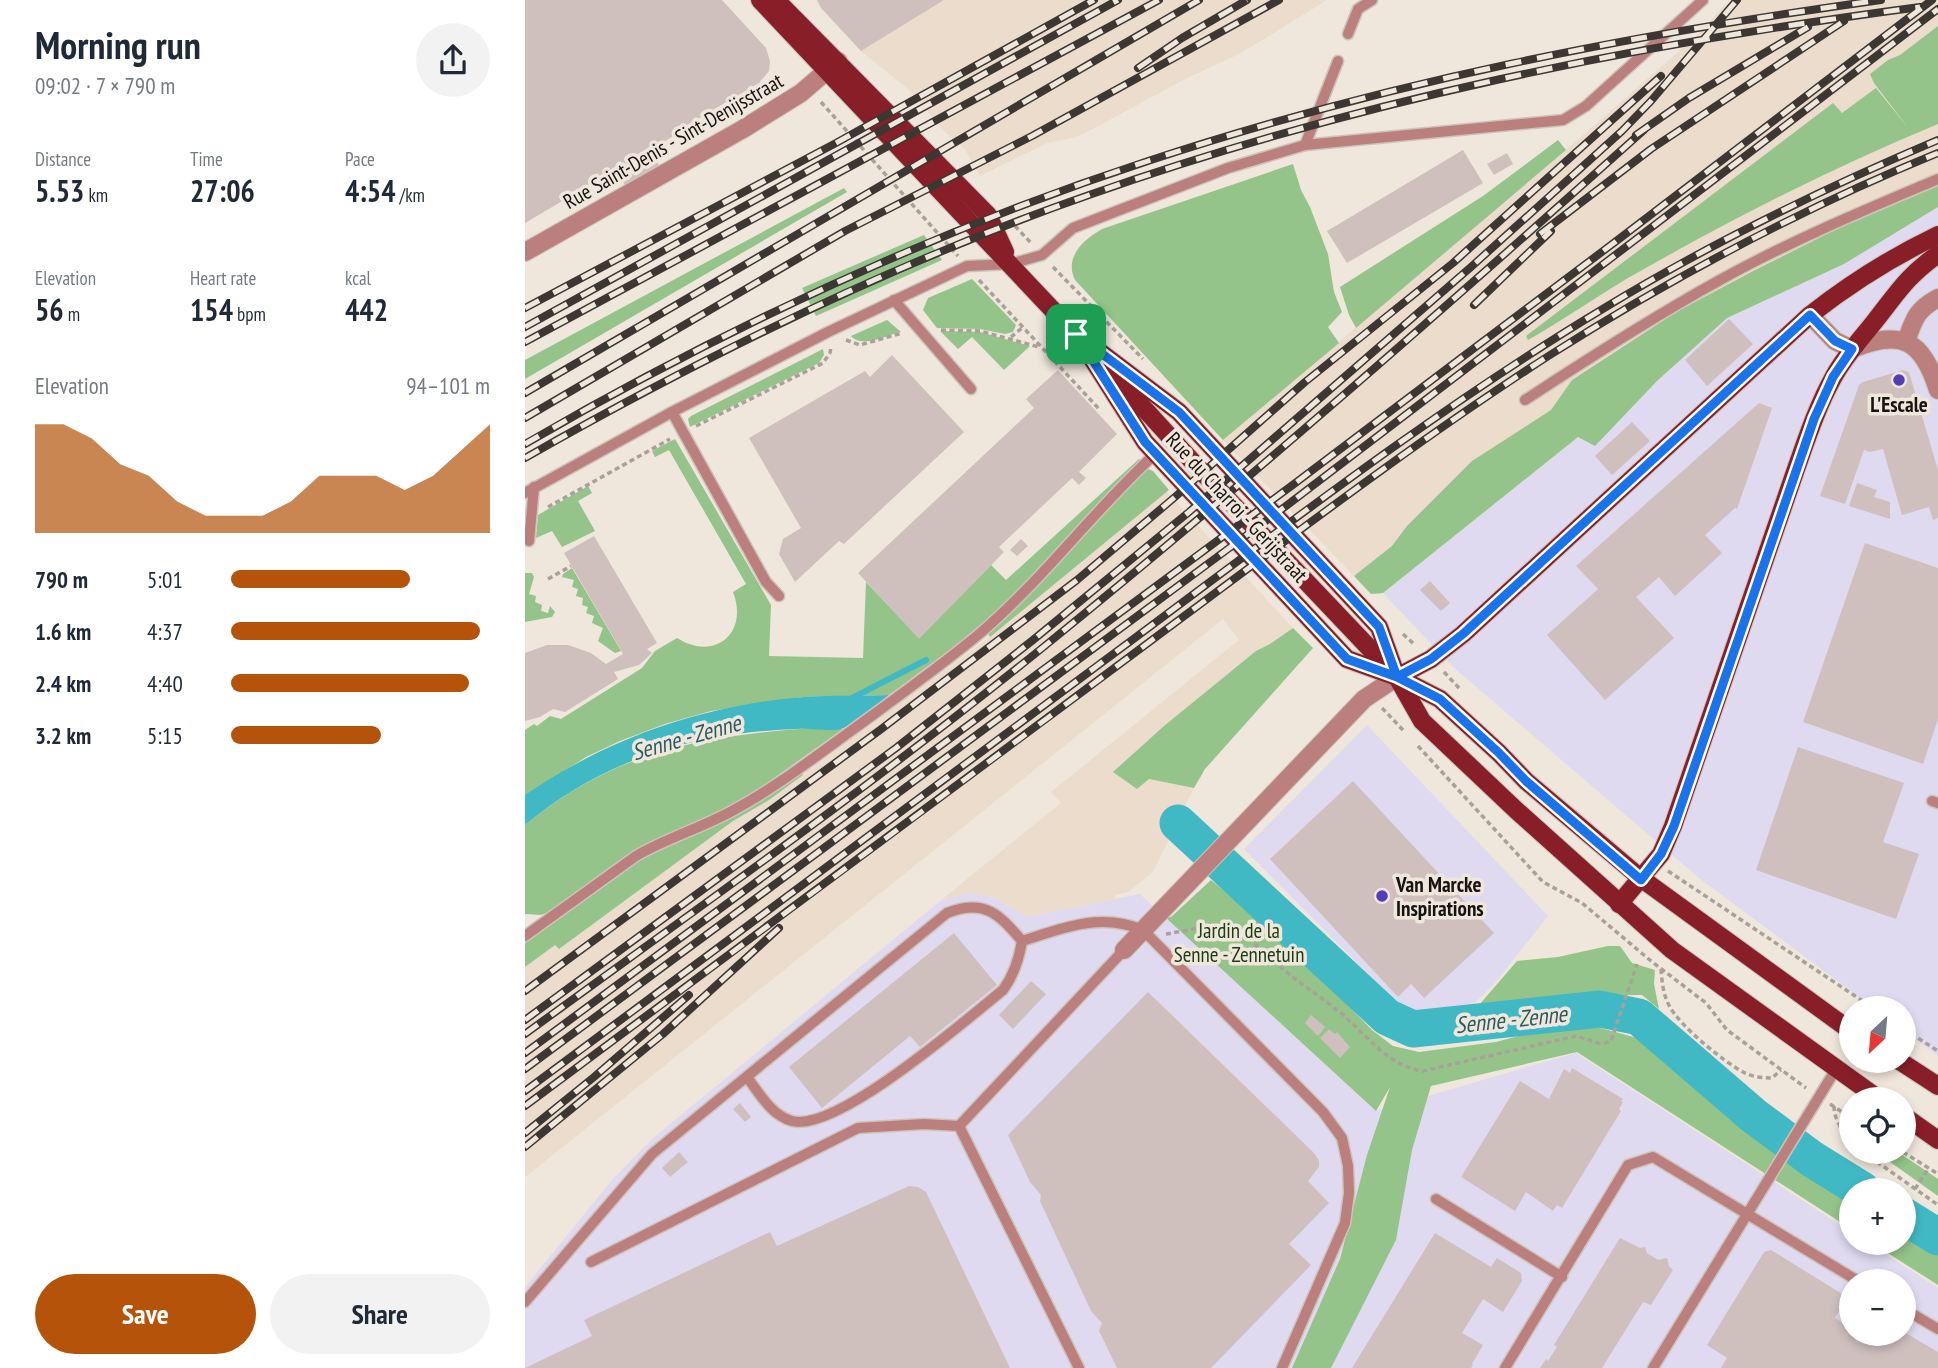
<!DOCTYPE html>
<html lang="en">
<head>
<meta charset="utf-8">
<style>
	body { margin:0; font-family:"PT Sans Narrow",sans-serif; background:#f2f2f3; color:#1f2937; height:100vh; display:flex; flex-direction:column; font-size:26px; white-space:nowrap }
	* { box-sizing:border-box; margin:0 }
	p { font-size:23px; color:#747a83 }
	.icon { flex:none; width:38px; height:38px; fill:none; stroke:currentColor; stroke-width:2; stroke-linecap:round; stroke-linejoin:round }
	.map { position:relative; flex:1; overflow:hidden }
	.sheet { display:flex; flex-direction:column; background:#fff; width:525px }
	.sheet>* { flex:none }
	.needle { width:46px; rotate:206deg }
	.fabs { position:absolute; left:1314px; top:996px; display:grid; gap:14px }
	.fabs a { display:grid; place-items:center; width:77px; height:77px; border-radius:50%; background:#fff; box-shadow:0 4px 10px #0003; font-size:35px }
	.pin { position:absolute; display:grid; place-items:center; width:60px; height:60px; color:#fff; margin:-30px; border-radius:14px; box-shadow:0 4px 10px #0006 }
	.round { display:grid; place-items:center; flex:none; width:74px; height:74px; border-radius:37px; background:#f2f2f3 }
	.overview { display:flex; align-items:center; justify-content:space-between; height:119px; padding:0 35px }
	h1 { font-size:38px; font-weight:600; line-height:52px }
	.figures { display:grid; grid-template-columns:repeat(3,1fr); gap:10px; height:119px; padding:7px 35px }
	.figures div { display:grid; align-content:center }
	.figures b { font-size:30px; font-weight:600 }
	.figures small { font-size:19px; font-weight:400 }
	.figures p { font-size:19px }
	.chart { height:196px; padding:14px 35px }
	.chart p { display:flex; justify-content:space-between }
	.chart svg { width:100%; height:126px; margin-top:7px; fill:#b45309; opacity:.7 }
	.action { display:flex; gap:14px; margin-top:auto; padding:14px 35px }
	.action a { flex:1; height:80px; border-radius:42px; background:#b45309; color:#fff; font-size:28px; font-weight:600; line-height:80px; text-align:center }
	.action a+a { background:#f2f2f3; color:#1f2937 }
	ul { padding:0 35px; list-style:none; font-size:23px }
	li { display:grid; grid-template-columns:112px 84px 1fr; align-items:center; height:52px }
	li i { height:18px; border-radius:9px; background:#b45309 }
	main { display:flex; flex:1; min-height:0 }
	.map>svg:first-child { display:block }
</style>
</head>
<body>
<main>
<section class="sheet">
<div class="overview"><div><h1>Morning run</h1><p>09:02 · 7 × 790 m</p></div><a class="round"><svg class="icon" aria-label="share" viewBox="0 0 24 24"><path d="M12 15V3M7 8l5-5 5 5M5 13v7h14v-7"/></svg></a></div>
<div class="figures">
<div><p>Distance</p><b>5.53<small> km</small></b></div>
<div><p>Time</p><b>27:06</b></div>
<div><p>Pace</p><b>4:54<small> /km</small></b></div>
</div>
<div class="figures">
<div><p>Elevation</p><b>56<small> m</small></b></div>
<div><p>Heart rate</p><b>154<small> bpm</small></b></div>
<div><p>kcal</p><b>442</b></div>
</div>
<div class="chart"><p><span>Elevation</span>94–101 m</p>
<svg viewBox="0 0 160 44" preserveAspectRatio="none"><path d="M0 44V6L10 6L20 11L30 20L40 24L50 33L60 38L70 38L80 38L90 33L100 24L110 24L120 24L130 29L140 24L150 15L160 6V44z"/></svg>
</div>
<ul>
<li><b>790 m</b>5:01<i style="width:69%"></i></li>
<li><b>1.6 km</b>4:37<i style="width:96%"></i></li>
<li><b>2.4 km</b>4:40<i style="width:92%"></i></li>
<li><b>3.2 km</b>5:15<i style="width:58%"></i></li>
</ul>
<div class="action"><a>Save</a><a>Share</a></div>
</section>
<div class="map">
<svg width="1413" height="1368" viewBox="0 0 1413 1368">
	<rect width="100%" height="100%" fill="#efe6dc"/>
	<g fill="#ebdccc">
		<path d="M419 0H802L716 53 660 79 564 131 551 137 522 143 455 176 440 149 421 133 384 90 336 51Z"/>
		<path d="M1205 0H1413V207L1202 318 1132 381 1070 446 1053 437 858 593 846 594 698 440 1041 150 1169 38Z"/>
		<path d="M642 492 768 628 745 645 731 651 623 779 669 788 628 872 603 892 590 895 589 899 502 917 467 897 446 893 415 901 536 803 526 792 714 640 698 619 0 1177V967L30 945 33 949 208 821 244 800 465 637Z"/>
	</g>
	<g fill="#dfdaf0" fill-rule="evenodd">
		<path d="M1413 207V1056L1379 1031V1008H1349L1174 878 927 666 858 593 1053 437 1070 446 1132 381 1202 318 1319 264Z"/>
		<path d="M842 725 1023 916 970 983 950 1003 881 1012 719 849Z"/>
		<path d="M446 893 467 897 502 917 615 894 851 1111 1051 1053 1326 1232V1242L1343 1243 1413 1288V1368H0V1287L87 1180 127 1139 415 901ZM1326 1281H1379V1334H1326Z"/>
	</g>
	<g fill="#94c489">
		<path d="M1413 26V124C1306 168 1203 221 1103 278 1069 298 1037 321 1003 340L1001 336 1308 103 1317 113 1351 88 1384 129 1349 83 1345 74 1363 60 1375 55Z"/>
		<path d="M1033 140 1041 150 831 328 824 315 815 287 958 196Z"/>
		<path d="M768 164 776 190 785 207 803 254 809 292 817 312 803 327 814 343 698 440 550 280C539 257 558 240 577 229Z"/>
		<path d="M1413 186V207L1319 264 1202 318 1132 381 1070 446 1053 437 858 593 846 594 829 576 867 546 882 526 947 461 1026 410 1047 380 1153 311 1230 270 1314 228Z"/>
		<path d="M319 188 322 192 0 379V360Z"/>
		<path d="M399 235 417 260 291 316 277 288Z"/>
		<path d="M447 279 491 325 488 332 480 334 455 329 412 328 398 310 403 298Z"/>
		<path d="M362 320 376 332C361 335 338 349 326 336Z"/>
		<path d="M415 331 455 332 505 346 479 370 447 337 433 349Z"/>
		<path d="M298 349 299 355 294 363 165 427 163 419 166 416Z"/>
		<path d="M150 439 246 605 244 656 338 658 341 582 394 638 466 565 481 580 614 459 615 460 494 592 449 632 364 695 278 697 186 711 140 724 95 741 61 757 0 796V730L9 724 12 726 25 716 36 719 117 668 130 651 152 638C190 662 224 633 208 592L221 584 144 450 130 457 127 451Z"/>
		<path d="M623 469 628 471 644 490 465 637 462 632 514 583 600 488Z"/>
		<path d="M63 486 67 493 53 501 70 531 37 547 27 531 11 538 13 515Z"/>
		<path d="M47 568 96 651 90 653 73 641 78 628 67 623 69 616 61 613 63 607 57 605 58 598 51 596 53 589 47 587 49 580 37 577 38 574Z"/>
		<path d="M0 573H7L9 577 4 594 11 596 10 602 17 605 16 611 23 613 25 606 30 612 27 617 0 622Z"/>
		<path d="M768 628 788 648 680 769 669 788 624 779 612 789 588 772 639 726 731 651 745 644Z"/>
		<path d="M275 729H318L214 803 107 852 26 911 16 915 0 914V825C85 755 168 737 275 729Z"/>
		<path d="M277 773 278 775 244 800 208 821 34 949 30 945 0 967V943L125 853 207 817Z"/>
		<path d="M686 880 737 922 751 939 765 946V952L796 978 847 1030 868 1046 894 1052 971 1042 1050 1021 1123 1041 1196 1109 1326 1195V1229L1052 1052 906 1086 887 1150 871 1240 806 1368H767L815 1259 842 1155 865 1087 851 1111 640 917H646Z"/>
		<path d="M1083 946H1095L1107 963 1130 970 1129 984 1134 1009 1117 995H1082L1036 999 887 1023V1013L954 1005 992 961 1033 957Z"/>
		<path d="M1351 1152H1373L1413 1179V1196Z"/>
		<path d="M1379 1229 1413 1251V1285L1347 1243 1379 1242Z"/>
	</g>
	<path fill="#41b9c4" d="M364 695C355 702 326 727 316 729 303 732 287 728 273 729 247 730 219 732 193 737 122 749 56 778 0 825V795C83 738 178 705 279 697 307 695 336 696 364 695Z"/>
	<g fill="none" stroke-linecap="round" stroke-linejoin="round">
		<path stroke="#41b9c4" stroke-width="6" d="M325 699 401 660"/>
		<g stroke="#41b9c4" stroke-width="37">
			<path d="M653 823 862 1017 888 1029 1075 1009 1114 1017 1229 1116 1287 1159 1337 1190"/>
			<path d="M1379 1216 1413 1237"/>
		</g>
	</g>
	<g fill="#cfc0be">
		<path d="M0 0H197L241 48 245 61 244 71 234 83 152 131 153 133 127 149 135 168 101 187 90 170 0 223Z"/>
		<path d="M292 0H419L336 51 296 8Z"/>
		<path d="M938 150 958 183 822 263 802 231Z"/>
		<path d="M982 153 988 164 969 175 962 164Z"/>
		<path d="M1204 319 1228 344 1182 386 1160 360Z"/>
		<path d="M367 355 439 432 319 544 314 541 270 582 254 554 258 539 276 528 224 438 340 371 345 377Z"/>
		<path d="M533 370 592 434 554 472 561 478 554 485 547 478 474 547 479 552 394 639 333 573 509 408 501 399Z"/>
		<path d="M1378 370 1384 372 1413 470V518L1408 520 1404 507 1377 515 1358 449 1345 452 1339 450 1320 504 1295 496 1334 385 1338 382Z"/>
		<path d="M1234 403 1247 408 1212 509 1210 508 1180 535 1197 553 1150 596 1134 577 1111 597 1149 638 1080 700 1022 635 1073 589 1051 566Z"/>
		<path d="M1107 422 1125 441 1087 475 1070 456Z"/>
		<path d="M1332 483 1352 490 1349 497 1365 502V519L1324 506Z"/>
		<path d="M69 536 132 643 122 649 127 653 114 665 89 672 93 679 40 712 28 709 15 717 0 721V653L22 645H43L66 653 81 664 98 654 39 553Z"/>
		<path d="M496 539 503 546 492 556 485 550Z"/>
		<path d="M1340 543 1413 568V719L1398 764 1278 722Z"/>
		<path d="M905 581 925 603 916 611 895 590Z"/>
		<path d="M1273 747 1379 783 1358 842 1394 854 1371 919 1231 870Z"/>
		<path d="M828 781 969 933 899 998 886 984 873 997 745 859Z"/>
		<path d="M429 933 472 985 395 1047 385 1036 297 1108 264 1067Z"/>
		<path d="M506 981 521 994 488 1029 474 1015Z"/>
		<path d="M623 992 789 1153 794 1161V1167L783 1181 804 1203 764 1244 786 1265 686 1368H592L574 1331 577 1323 566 1311 515 1201 516 1195 505 1182 483 1135Z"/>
		<path d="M786 1015 800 1027 793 1036 780 1023Z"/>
		<path d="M804 1029 810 1034 812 1032 825 1047 815 1058 795 1038Z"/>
		<path d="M1047 1068 1098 1099 1096 1101 1098 1102 1094 1109 1096 1111 1037 1208 1032 1205 1028 1211 1001 1192 990 1211 936 1177 995 1081 1024 1099 1039 1069 1045 1073Z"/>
		<path d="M215 1103 226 1117 220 1122 208 1109Z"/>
		<path d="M154 1152 163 1162 145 1177 137 1168Z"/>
		<path d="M384 1186 393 1187 401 1192 485 1368H0L67 1336 59 1320 245 1232 252 1246Z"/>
		<path d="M910 1233 966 1267 972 1258 996 1273 997 1281 978 1312 958 1299 937 1333 958 1345 947 1364 948 1365 946 1368H827Z"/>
		<path d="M1095 1238 1115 1248 1120 1247 1122 1253 1133 1260 1142 1258 1144 1266 1148 1270 1126 1305 1118 1302 1077 1368H1015L1021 1359 1023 1361 1032 1347 1029 1345Z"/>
		<path d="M1246 1250 1322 1297 1310 1318 1326 1328V1334H1336L1346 1339 1349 1334 1379 1332 1413 1352V1368H1196L1202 1358 1182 1345 1239 1252Z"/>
	</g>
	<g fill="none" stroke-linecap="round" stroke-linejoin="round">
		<defs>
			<g id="lane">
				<path d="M823 34 833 9 847 0"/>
				<path d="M780 145 813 61"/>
				<path d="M369 300 446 389"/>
				<path d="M1000 400C1064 358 1128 317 1195 280 1265 241 1340 210 1413 179"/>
				<path d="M147 412 241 582 254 596"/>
				<path d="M0 493 147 412 303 332 442 266 486 264 517 255 548 228 703 168 780 145 1038 120 1061 106 1178 0"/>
				<path d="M4 541 9 487"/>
				<path d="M1407 801 1413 803"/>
				<path d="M0 936 111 856C142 838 176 828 207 811 250 788 290 757 330 728 371 698 413 668 453 635 518 580 568 511 631 453"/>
				<path d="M497 941C539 928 575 912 618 930L798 1112 817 1138 823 1166 824 1193 820 1223 757 1368"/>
				<path d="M434 1126 599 950"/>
				<path d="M911 1199 1037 1277"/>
				<path d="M66 1262 333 1128 399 1124 434 1126 554 1368"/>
				<path d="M0 1302 127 1154 422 913C459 898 474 914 497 941 494 960 489 975 478 990 441 1020 311 1133 267 1121 246 1115 234 1093 222 1077"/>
				<path d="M1379 1309 1413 1329"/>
				<path d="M980 1368 1103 1165 1128 1157 1333 1281"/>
				<path d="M1128 1368 1311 1069"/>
			</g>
			<g id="street">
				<path d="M0 252 218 129 276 93 313 61"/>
				<path d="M1285 315 1310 341 1327 349C1376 329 1397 339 1413 390"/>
				<path d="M1381 342C1389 319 1391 310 1413 298"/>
				<path d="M599 950 839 699 872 677"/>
			</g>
			<g id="primary">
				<path d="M235 0 557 341"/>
				<path d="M253 2 463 215 480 252"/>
				<path d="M551 334 654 412 854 627 872 677 897 721 991 810 1147 950 1354 1099"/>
				<path d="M559 346 620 442 822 659 872 677 915 699 974 753 1001 781 1117 879 1326 1031"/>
				<path d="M583 369 678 473 868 673"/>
				<path d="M872 677 906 659 938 634 1285 315C1327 282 1365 258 1413 235"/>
				<path d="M1094 904 1136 854 1148 826 1271 469C1282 438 1292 407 1308 378 1319 357 1335 340 1350 321 1373 292 1381 277 1413 254"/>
				<path d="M1373 1060 1413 1086"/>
				<path d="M1379 1116 1413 1140"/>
			</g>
		</defs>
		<use href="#lane" stroke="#ccc4bb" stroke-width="13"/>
		<use href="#street" stroke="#ccc4bb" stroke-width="20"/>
		<use href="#primary" stroke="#ccc4bb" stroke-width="20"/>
		<g stroke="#a9a199" stroke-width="3.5" stroke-dasharray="5 3.5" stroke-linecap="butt">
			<path d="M296 102 433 256"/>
			<path d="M490 226 506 243"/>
			<path d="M528 267 618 359"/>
			<path d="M454 280 575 410"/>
			<path d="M416 330 455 331 514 347"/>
			<path d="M486 337 498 327"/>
			<path d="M321 340 335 345 377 333"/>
			<path d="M171 426 298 363 305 353 306 347"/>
			<path d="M23 507 145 439"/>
			<path d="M23 579 46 566"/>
			<path d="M878 634 890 645"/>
			<path d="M919 672 935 689"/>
			<path d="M857 708 878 730"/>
			<path d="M893 746 1018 882 1057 903 1126 961 1181 1003 1202 1030 1281 1088"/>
			<path d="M1143 871 1348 1008"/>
			<path d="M641 934C660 931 681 925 700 927 716 929 740 953 752 964 771 981 792 994 812 1010 839 1031 861 1066 898 1071L1051 1036 1076 1044 1086 1041 1112 964"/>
			<path d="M1136 969C1137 982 1138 995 1145 1007 1155 1026 1200 1063 1220 1073 1228 1077 1238 1078 1247 1078L1256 1070"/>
			<path d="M1379 1029 1413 1051"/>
			<path d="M1305 1104 1326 1118"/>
			<path d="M1309 1106C1309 1120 1317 1130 1326 1140"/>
			<path d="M1338 1152 1413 1205"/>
			<path d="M1378 1152 1413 1174"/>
			<path d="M1390 1189 1404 1168"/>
		</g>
		<use href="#lane" stroke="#bb7f7d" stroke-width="10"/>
		<use href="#street" stroke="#bb7f7d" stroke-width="18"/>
		<use href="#primary" stroke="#881e28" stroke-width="18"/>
		<defs>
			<g id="rail">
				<path d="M613 68 657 38 722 0"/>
				<path d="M1111 135 1164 98 1283 27"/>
				<path d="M1015 234 1126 149 1319 21"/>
				<path d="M949 305 1026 231"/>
				<path d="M0 308 311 143 569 0"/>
				<path d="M0 327 593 0"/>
				<path d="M0 342 634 0"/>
				<path d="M0 393 674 0"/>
				<path d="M0 418 320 231 507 136 754 0"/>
				<path d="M0 444C198 329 406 232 623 161 862 82 1108 34 1356 0"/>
				<path d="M0 458C181 355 368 263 564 195 833 100 1113 44 1395 7"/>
				<path d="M0 991 355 730 552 580 650 497 780 382 928 263 1136 76"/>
				<path d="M0 1020 371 748 508 640 664 512 946 267 1097 131 1126 101 1212 0"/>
				<path d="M0 1034C173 908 349 784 516 649 722 482 921 307 1119 130"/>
				<path d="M0 1053 769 484 1090 242 1407 0"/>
				<path d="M0 1069 761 506 1413 9"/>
				<path d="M0 1091C200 943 399 794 599 646 755 530 910 410 1076 310 1184 244 1297 189 1413 140"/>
				<path d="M0 1106C209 951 418 796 627 640 758 543 888 443 1025 355 1148 277 1278 208 1413 153"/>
				<path d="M0 1133 69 1077 164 995"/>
				<path d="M0 1147 138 1034 254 928"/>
			</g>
		</defs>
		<use href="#rail" stroke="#3c3733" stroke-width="8"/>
		<use href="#rail" stroke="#efe6dc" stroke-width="5" stroke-dasharray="16" stroke-linecap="butt"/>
	</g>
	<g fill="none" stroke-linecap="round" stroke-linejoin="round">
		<defs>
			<path id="route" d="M551 334 620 442 822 659 872 677 915 699 974 753 1001 781 1116 880 1136 854 1149 826 1289 419 1308 377 1327 349 1310 341 1285 315 938 634 906 659 872 677 854 627 654 412 551 334"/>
		</defs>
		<use href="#route" stroke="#fff" stroke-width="14"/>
		<use href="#route" stroke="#1a73e8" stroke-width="9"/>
	</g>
	<g fill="#513db5" stroke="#efe6dc" stroke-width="2.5">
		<circle cx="1374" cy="380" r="7"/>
		<circle cx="857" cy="896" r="7"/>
	</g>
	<g text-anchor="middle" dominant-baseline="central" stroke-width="7" stroke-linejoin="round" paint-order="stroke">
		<g font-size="21" fill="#171310" stroke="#efe6dc">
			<text transform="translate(148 141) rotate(-30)">Rue Saint-Denis - Sint-Denijsstraat</text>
			<text transform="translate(712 507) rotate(47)">Rue du Charroi - Gerijstraat</text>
		</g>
		<g font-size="21" font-weight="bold" fill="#171310" stroke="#efe6dc">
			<text x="1374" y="404">L'Escale</text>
			<text x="871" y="884" text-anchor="start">Van Marcke<tspan x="871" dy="24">Inspirations</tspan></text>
		</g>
		<g font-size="21" fill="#1a3d11" stroke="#efe6dc">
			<text x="714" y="930">Jardin de la<tspan x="714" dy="24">Senne - Zennetuin</tspan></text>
		</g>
		<g font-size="23" font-style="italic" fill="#2a5c61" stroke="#efe6dc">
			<text transform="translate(161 737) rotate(-16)">Senne - Zenne</text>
			<text transform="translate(986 1019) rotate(-6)">Senne - Zenne</text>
		</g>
	</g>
</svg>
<div class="fabs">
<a><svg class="needle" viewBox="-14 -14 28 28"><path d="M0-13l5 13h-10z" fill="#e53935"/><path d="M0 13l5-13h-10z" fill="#747a83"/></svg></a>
<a><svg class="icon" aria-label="locate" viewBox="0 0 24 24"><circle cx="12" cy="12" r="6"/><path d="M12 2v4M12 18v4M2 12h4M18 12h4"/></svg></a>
<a>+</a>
<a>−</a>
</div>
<div class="pin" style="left:551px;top:334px;background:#1e9e55"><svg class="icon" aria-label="arrive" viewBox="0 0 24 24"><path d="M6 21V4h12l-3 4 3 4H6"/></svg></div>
</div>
</main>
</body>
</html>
